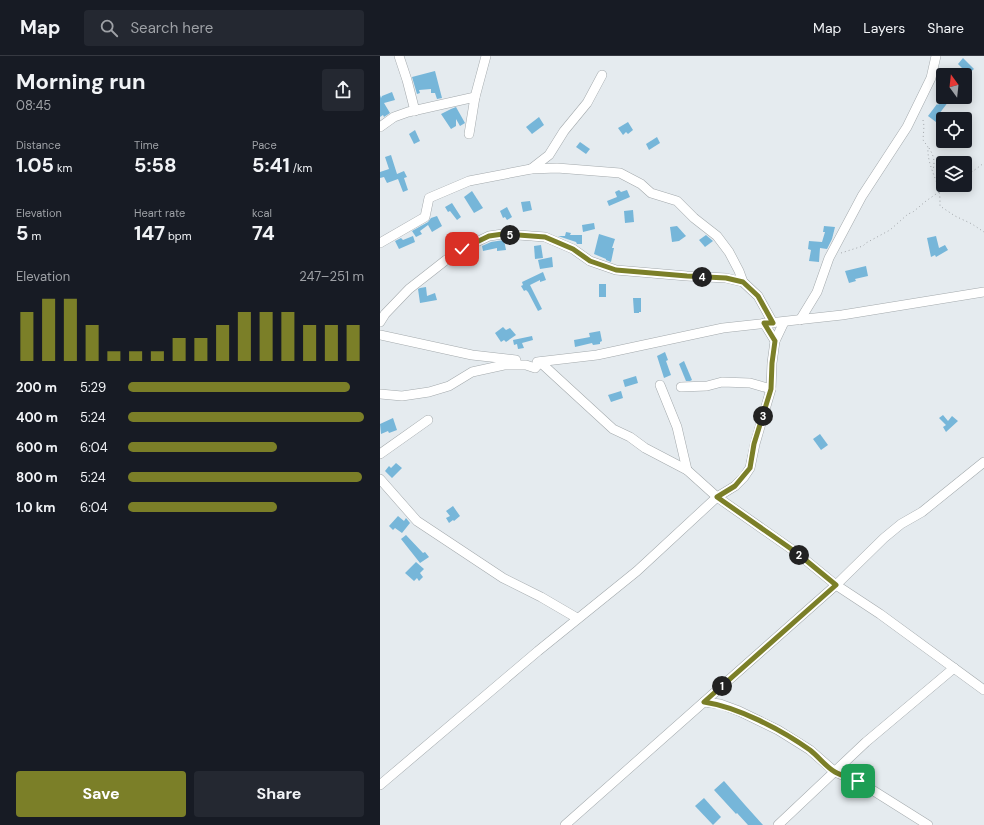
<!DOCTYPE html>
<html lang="en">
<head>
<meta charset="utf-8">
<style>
	body { margin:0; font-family:"DM Sans",sans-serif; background:#242831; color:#f1f3f6; height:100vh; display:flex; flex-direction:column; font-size:15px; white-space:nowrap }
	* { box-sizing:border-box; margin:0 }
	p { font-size:13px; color:#9ea1a6 }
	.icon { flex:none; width:22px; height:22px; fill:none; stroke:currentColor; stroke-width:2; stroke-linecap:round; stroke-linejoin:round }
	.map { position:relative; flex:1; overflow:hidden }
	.sheet { display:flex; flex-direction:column; background:#171b24; width:380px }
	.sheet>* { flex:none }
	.needle { width:26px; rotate:345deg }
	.fabs { position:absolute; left:556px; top:12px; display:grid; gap:8px }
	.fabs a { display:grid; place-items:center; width:36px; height:36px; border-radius:4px; background:#171b24; box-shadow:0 2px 10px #0003; font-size:20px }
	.pin { position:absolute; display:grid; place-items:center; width:34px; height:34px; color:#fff; margin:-17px; border-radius:8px; box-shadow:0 2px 6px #0006 }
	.km { position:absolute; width:20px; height:20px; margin:-10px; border-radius:50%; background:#222; color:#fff; font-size:11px; line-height:20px; text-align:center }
	.round { display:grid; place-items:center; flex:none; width:42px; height:42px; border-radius:4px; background:#242831 }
	.headline { display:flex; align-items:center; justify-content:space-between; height:68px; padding:0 16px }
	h1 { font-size:22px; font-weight:700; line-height:30px }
	.stats { display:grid; grid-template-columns:repeat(3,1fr); gap:6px; height:68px; padding:4px 16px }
	.stats div { display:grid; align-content:center }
	.stats b { font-size:20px; font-weight:700 }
	.stats small { font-size:11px; font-weight:400 }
	.stats p { font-size:11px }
	.chart { height:112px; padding:8px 16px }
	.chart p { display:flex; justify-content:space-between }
	.chart svg { width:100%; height:72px; margin-top:4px; stroke:#7b7f28; stroke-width:6 }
	.button { display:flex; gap:8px; margin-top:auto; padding:8px 16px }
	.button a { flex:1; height:46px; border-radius:4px; background:#7b7f28; color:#fff; font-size:16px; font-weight:700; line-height:46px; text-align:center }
	.button a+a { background:#242831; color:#f1f3f6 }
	ul { padding:0 16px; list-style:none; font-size:13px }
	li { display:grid; grid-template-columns:64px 48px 1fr; align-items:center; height:30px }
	li i { height:10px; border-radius:5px; background:#7b7f28 }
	header { display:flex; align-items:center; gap:24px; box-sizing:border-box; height:56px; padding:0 20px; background:#171b24; border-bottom:1px solid #363941 }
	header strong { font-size:19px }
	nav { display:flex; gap:22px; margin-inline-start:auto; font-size:14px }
	.search { width:280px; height:36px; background:#242831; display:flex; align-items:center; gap:10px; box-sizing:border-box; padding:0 14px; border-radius:4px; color:#9ea1a6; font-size:15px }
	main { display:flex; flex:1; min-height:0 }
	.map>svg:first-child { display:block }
</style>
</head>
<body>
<header>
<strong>Map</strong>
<div class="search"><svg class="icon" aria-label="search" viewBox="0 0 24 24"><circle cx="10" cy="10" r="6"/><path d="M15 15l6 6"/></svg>Search here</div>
<nav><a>Map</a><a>Layers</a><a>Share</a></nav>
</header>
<main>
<section class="sheet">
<div class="headline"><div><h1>Morning run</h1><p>08:45</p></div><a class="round"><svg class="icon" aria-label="share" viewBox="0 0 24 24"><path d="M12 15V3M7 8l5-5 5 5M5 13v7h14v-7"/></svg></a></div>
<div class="stats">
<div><p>Distance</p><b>1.05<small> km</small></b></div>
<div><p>Time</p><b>5:58</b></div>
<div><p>Pace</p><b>5:41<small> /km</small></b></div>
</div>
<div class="stats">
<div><p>Elevation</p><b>5<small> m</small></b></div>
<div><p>Heart rate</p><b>147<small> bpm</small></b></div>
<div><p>kcal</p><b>74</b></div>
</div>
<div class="chart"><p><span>Elevation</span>247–251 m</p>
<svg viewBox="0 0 160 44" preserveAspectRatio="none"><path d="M5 44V14M15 44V6M25 44V6M35 44V22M45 44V38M55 44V38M65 44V38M75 44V30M85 44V30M95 44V22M105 44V14M115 44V14M125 44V14M135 44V22M145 44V22M155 44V22"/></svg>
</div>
<ul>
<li><b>200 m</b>5:29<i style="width:94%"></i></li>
<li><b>400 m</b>5:24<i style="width:100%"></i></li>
<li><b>600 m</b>6:04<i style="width:63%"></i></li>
<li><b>800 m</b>5:24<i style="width:99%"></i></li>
<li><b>1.0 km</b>6:04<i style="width:63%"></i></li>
</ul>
<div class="button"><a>Save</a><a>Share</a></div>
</section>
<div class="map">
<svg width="604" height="769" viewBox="0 0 604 769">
	<rect width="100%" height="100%" fill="#e5ebef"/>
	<g fill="#76b6d9">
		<path d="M583 2 594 13 588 18 578 8Z"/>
		<path d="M55 15 62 42 57 43 55 37H51V33L39 34 40 37 37 38 32 21Z"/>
		<path d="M12 36 15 44 4 47 10 57 4 61 3 59 0 61V39L1 42 2 40Z"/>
		<path d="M564 41H572L559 58 561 60 556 66 548 60 557 48 558 49Z"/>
		<path d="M76 51 85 67 80 70 76 63V70L71 73 61 58 71 53Z"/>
		<path d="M159 61 164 69 152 78 146 71Z"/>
		<path d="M248 66 253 74 248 78 246 76 243 79 238 72Z"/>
		<path d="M35 74 40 85 34 88 29 78Z"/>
		<path d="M277 81 280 87 269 94 266 88Z"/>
		<path d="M200 86 210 93 206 98 196 91Z"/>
		<path d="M11 99 17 118 24 115 27 121 24 122 28 134 23 136 18 123 7 127 4 121 0 122V116L9 113 5 101Z"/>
		<path d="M239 134 241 136 247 134 250 141 229 150 227 145 237 141 235 136Z"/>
		<path d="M92 135 103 152 94 157 84 141Z"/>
		<path d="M150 145 152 154 143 156 141 146Z"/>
		<path d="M72 147 81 161 77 164 70 155 68 156 65 151Z"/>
		<path d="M127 151 132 161 127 164 125 161 123 162 120 155Z"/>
		<path d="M253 154 254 166 245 167 244 155Z"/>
		<path d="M57 160 62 170 52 176 48 169 40 175 42 178 36 181 32 175 48 166 51 162Z"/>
		<path d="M214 167 215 173 203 176 202 169Z"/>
		<path d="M297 170 306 180 299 185 292 186 290 171Z"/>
		<path d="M444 170 455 171 452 183 447 193 440 192 439 206 429 205 431 194 428 193 429 185 442 186 445 176H443Z"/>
		<path d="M186 176 191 177 190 179H202V188H197L196 186 178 180H185Z"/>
		<path d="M219 178 235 183 232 192H234L231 206 226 204V203L214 198Z"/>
		<path d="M326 179 333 185 325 191 319 184Z"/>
		<path d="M33 180 35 186 19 193 15 185 21 182 23 184Z"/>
		<path d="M556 180 559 192 565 189 568 194 556 201 555 199 551 201 547 182Z"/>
		<path d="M124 184 126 194 117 195V192L103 195 102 190 111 186Z"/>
		<path d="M161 189 163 202 155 203 154 190Z"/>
		<path d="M172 201 173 211 160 213 158 204Z"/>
		<path d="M486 210 488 220 475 223 476 225 469 227 465 215Z"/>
		<path d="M163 216 166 224 160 226V224L150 229 162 253 158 255 148 236 146 234 144 235 141 230 143 229 142 226Z"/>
		<rect x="219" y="228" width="7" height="13"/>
		<path d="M46 231 47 240 55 237 57 244 40 247 38 233 40 232Z"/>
		<path d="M253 242H261V256H259V257H254Z"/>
		<path d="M123 271 126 274 130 272 136 279 126 286 124 284 121 286 115 277Z"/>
		<path d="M220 275 222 285 220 286V288L213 289 212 287 195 291 194 284 210 281 209 277Z"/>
		<path d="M152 280 153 284 142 287 144 292 138 293 137 288 134 289 133 284Z"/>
		<path d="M285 296 288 304 286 305 291 319 284 322 277 300Z"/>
		<path d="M304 305 312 324 310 325H306L299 308Z"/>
		<path d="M256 320 258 327 245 331 243 324Z"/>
		<path d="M241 335 243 342 231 346 228 339Z"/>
		<path d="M563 359 568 365 572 360 578 365 566 376 563 371 566 369 559 362Z"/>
		<path d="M13 362 17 374 9 377 8 375 1 378 0 368Z"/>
		<path d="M440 378 448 389 441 394 433 383Z"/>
		<path d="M16 407 22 412 12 422 5 415 9 410 11 412Z"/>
		<path d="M73 450 80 460 74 465 73 464 69 467 66 462 70 460 66 455Z"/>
		<path d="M18 460 24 465 26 462 30 467 22 477 15 472 13 474 9 470Z"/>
		<path d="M26 479 43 497 45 496 49 501 40 507 21 483Z"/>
		<path d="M36 506 44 513 40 517 43 521 39 525 37 522 34 525 25 517Z"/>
		<path d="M344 725 365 749 383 769H368L357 757 356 758 334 734Z"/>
		<path d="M324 742 341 761 333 769 315 750Z"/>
	</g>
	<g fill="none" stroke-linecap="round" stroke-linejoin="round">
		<defs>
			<g id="minor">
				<path d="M19 0 27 24 35 55"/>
				<path d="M95 41 106 0"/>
				<path d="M0 71 14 61 28 56 95 41 89 78"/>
				<path d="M151 113 169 99 184 75 207 47 222 19"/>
				<path d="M0 187 45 161 49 142 89 125 151 113 177 112 240 117 261 128 271 137 297 145 314 162 337 180 349 196 359 215 363 226"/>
				<path d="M420 264 437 236 449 202 482 140 527 71 551 22 556 0"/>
				<path d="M0 266 5 258 29 233 66 204 82 193 109 180 123 178 165 181 193 193 210 205 236 214 307 220 346 222 363 226 378 240 393 267"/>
				<path d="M384 267 395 285"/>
				<path d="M0 279 92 299 136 304"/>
				<path d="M157 306 217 299 343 272 462 259 604 236"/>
				<path d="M280 329 297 371 307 414"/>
				<path d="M301 331 327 330 342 326 370 327 391 333"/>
				<path d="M0 338 22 340 49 336 69 330 92 316 124 309H146L155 312 160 306 233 373 250 381 265 392 307 414 337 441 417 497 456 529 500 558 604 634"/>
				<path d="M0 398 48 364"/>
				<path d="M0 423 37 465 123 522 161 541 197 562"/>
				<path d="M324 646 340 648 359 655 398 674 430 694 455 716 478 725 548 769"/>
				<path d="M0 729 158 595 257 515 337 441 355 430 364 421 370 412 375 388 391 333 392 307 395 285 404 266"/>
				<path d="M185 769 456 529 504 482 521 468 542 456 604 406"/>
				<path d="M398 769 486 686 574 612"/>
			</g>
		</defs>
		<use href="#minor" stroke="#a3a9ac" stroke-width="10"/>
		<g stroke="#a2a6aa" stroke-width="1" stroke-dasharray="1 3" stroke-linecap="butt">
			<path d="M543 64 544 70 543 84 548 91C547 107 555 119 559 134 560 139 560 145 560 150L575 160 592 168 604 176"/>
			<path d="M549 92C554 100 555 105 553 115"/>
			<path d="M585 121 604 107"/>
			<path d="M461 197 483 190 486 187 510 174 528 158 533 156 546 145 569 129"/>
		</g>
		<use href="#minor" stroke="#fff" stroke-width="9"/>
	</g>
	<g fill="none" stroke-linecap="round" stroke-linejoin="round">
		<defs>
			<path id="route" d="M82 193 109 180 123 178 165 181 193 193 210 205 236 214 307 220 346 222 363 226 378 240 393 267H384L395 285 392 307 391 333 374 388 370 412 355 430 337 441 417 497 456 529 324 646C358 651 402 674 430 694 439 701 446 711 455 716 462 720 471 722 478 725"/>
		</defs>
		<use href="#route" stroke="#fff" stroke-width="8"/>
		<use href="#route" stroke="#7b7f28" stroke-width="5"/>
	</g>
</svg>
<div class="fabs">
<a><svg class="needle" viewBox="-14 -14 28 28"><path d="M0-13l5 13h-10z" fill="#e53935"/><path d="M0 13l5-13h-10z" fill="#9ea1a6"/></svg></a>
<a><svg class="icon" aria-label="locate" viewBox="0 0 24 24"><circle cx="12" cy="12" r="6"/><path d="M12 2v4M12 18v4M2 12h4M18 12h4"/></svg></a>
<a><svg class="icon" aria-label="layers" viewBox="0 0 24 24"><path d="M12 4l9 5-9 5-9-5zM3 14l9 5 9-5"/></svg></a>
</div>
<div class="pin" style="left:478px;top:725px;background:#1e9e55"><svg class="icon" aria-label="arrive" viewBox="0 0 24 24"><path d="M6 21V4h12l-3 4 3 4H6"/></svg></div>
<div class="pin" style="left:82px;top:193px;background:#d93025"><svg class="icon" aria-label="check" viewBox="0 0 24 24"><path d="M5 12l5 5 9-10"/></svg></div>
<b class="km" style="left:342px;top:630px">1</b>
<b class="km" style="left:419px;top:499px">2</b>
<b class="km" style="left:383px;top:360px">3</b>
<b class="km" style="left:322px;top:221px">4</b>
<b class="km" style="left:130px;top:179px">5</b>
</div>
</main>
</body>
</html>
